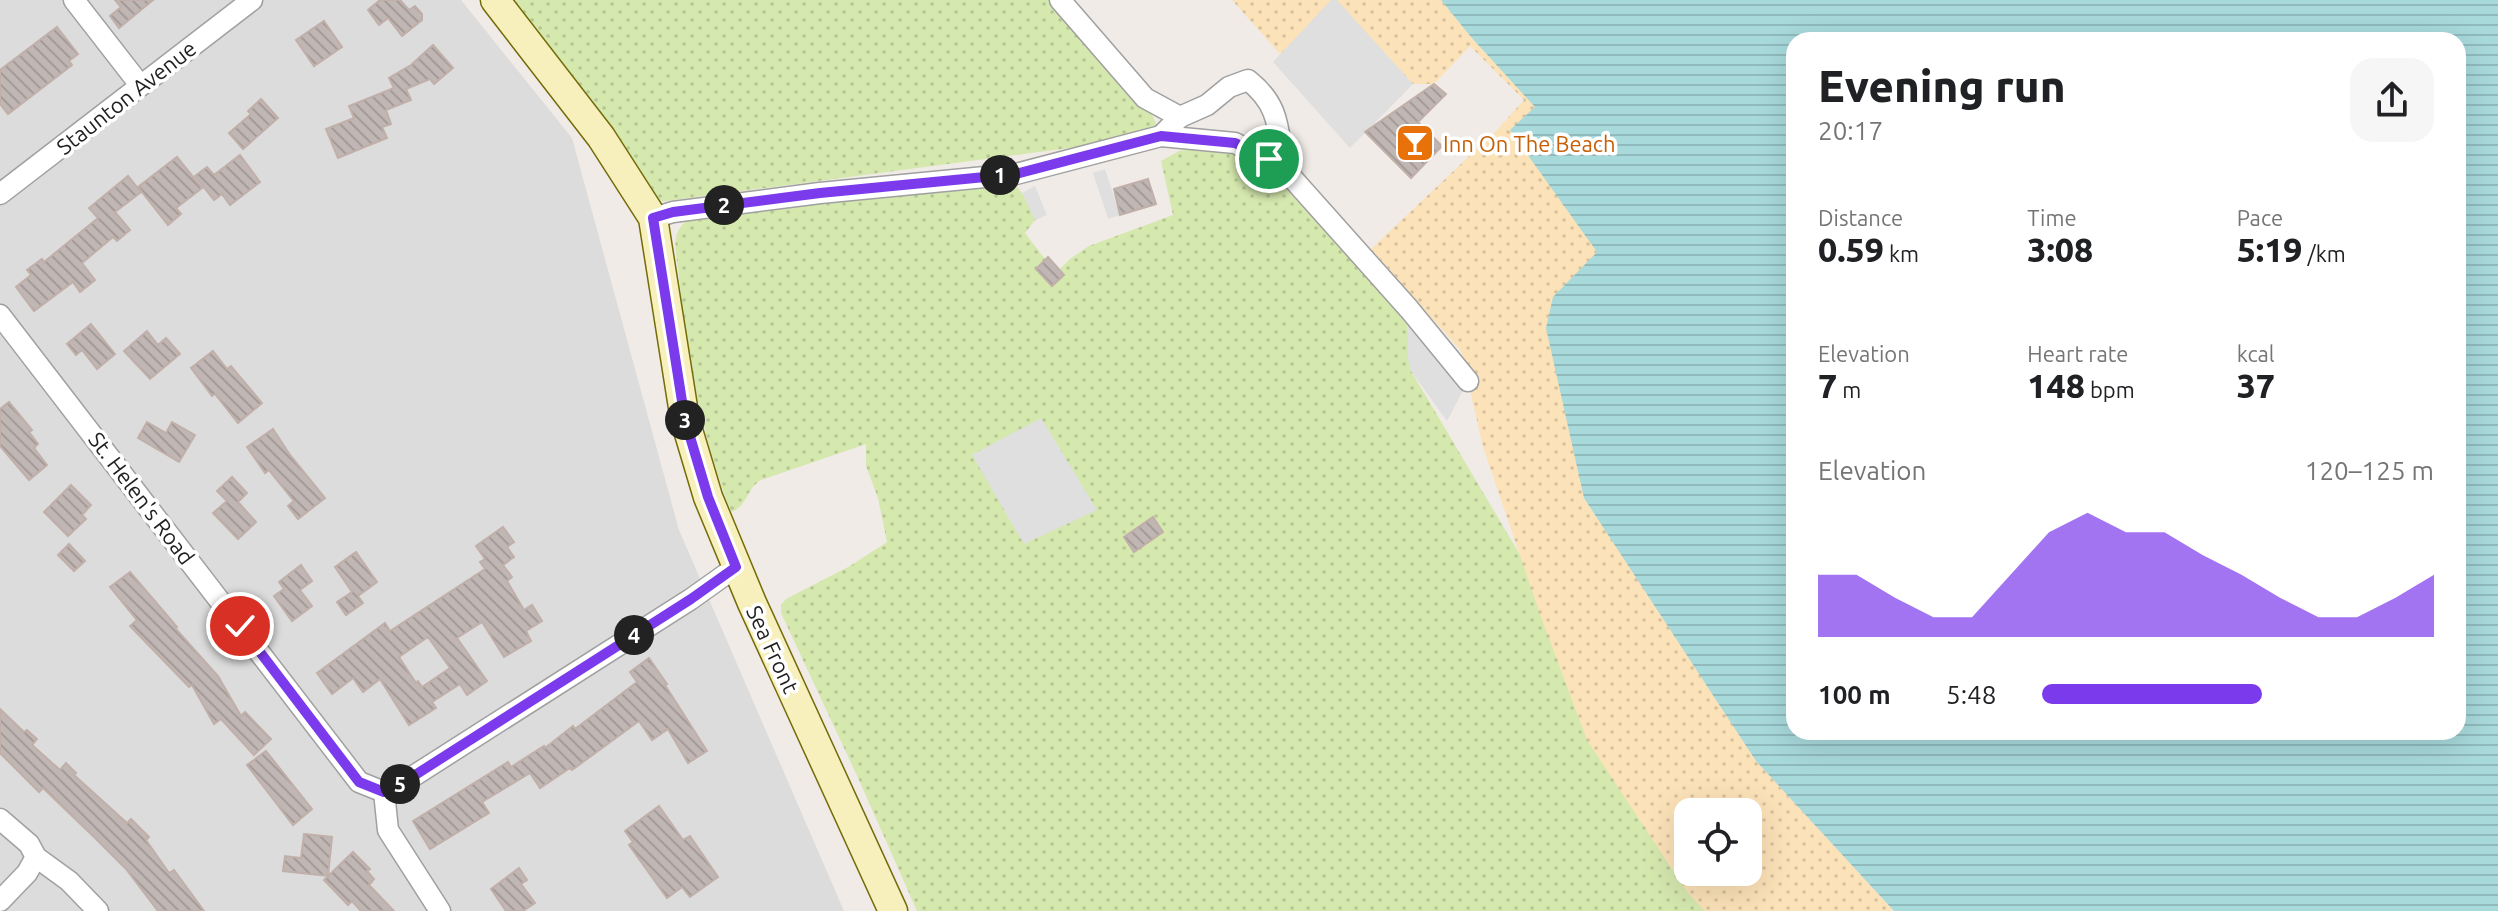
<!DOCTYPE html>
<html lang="en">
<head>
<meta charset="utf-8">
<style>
	body { margin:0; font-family:Ubuntu,sans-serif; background:#f6f6f6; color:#202124; height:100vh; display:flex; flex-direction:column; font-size:30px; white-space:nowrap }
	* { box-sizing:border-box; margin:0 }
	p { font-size:26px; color:#757577 }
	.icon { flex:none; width:44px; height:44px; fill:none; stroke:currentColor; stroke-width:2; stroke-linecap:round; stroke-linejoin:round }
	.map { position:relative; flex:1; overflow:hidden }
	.sheet { position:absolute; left:1786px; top:32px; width:680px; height:708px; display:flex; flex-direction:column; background:#fff; border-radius:24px; box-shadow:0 8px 32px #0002 }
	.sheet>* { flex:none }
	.fabs { position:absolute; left:1674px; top:798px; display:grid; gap:16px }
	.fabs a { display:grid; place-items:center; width:88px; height:88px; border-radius:16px; background:#fff; box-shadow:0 8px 32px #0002; font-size:40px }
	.pin { position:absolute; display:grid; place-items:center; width:68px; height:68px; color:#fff; margin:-34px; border:4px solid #fff; border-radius:50%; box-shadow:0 2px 8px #0007 }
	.km { position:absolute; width:40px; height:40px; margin:-20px; border-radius:50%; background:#222; color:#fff; font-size:22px; line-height:40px; text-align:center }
	.round { display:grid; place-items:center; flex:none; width:84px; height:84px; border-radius:24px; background:#f6f6f6 }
	.headline { display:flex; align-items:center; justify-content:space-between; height:136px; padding:0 32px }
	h1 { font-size:44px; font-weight:800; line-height:60px }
	.stats { display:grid; grid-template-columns:repeat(3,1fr); gap:12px; height:136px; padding:8px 32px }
	.stats div { display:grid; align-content:center }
	.stats b { font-size:34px; font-weight:800 }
	.stats small { font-size:22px; font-weight:400 }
	.stats p { font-size:22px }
	.chart { height:224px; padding:16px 32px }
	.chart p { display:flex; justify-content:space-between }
	.chart svg { width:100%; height:144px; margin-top:8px; fill:#7c3aed; opacity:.7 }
	ul { padding:0 32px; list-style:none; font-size:26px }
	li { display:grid; grid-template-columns:128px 96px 1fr; align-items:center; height:60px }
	li i { height:20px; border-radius:10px; background:#7c3aed }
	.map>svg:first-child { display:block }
</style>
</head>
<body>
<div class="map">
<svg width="2498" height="911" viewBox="0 0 2498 911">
	<defs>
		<pattern id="grass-dots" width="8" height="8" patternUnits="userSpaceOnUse" patternTransform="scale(2)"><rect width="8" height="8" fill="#d5e8ae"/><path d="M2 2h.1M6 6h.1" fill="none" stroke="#b6c795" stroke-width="1.8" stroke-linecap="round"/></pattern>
		<pattern id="sand-dots" width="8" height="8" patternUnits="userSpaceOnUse" patternTransform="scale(2)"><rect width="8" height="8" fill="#fce2b8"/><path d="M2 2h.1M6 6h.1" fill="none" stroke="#d8c19e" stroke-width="1.8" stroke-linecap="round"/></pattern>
		<pattern id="water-rules" width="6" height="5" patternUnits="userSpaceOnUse" patternTransform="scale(2)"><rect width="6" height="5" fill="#a8d9db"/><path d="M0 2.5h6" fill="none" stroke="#90babc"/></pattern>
		<pattern id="building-back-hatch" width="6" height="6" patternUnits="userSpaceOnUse" patternTransform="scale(2)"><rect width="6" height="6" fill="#c0b6b3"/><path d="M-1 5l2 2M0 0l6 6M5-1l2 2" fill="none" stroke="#a59c9a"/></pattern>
	</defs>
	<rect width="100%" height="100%" fill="#f0ebe6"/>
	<path fill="#dddcdd" d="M0 0H461L572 138 679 530 844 911H0Z"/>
	<g fill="url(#grass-dots)">
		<path d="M492 0H1060L1145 98 1161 136 643 204Z"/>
		<path d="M1204 148 1235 153 1269 171 1405 315C1411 334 1406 353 1411 371L1688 838V872L1731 911H917L859 780 781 613V605L786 599 850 566 887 542 878 498 866 466V444L761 480C746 489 748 506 731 512 702 436 687 357 679 277 678 264 673 246 677 234 681 223 688 219 699 215L1015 184 1040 218 1035 220 1025 233 1045 259 1037 268 1049 280 1070 259 1089 246 1173 215 1161 161 1179 151Z"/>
	</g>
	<path fill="url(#sand-dots)" fill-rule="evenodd" d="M1232 0H1441L1471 37 1536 107 1511 130 1598 252 1553 297 1756 761 1894 911H1705L1687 892 1587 740 1541 617 1483 447 1461 351 1371 249 1498 129 1524 100 1470 46 1434 84H1413L1279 53ZM1688 812H1748V872H1688Z"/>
	<g fill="#dfdfdf">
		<path d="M1331 0H1337L1413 84 1350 148 1273 62Z"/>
		<path d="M1105 169 1120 215 1108 219 1093 173Z"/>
		<path d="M1035 186 1047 215 1035 220 1022 193Z"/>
		<path d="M1405 315 1468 381 1447 421 1411 371 1408 359V326Z"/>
		<path d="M1041 418 1097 510 1024 544 972 455Z"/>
	</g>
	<path fill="url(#water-rules)" fill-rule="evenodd" d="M1441 0H2498V911H1894L1756 761 1584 498 1546 328 1553 297 1597 252 1510 130 1535 107 1471 37ZM1794 40H2458V732H1794Z"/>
	<g fill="url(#building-back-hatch)" stroke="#c1afa9" stroke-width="2" fill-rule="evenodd">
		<path d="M115 0H153L119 28 110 16 121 7Z"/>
		<path d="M380 0H400L409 10 415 6 422 14V20L402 36 388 18 379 25 368 10Z"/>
		<path d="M324 21 342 47 314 66 296 40Z"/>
		<path d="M57 27 78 54 69 61 72 65 8 114 0 104V70Z"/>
		<path d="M433 45 453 68 434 84 430 79 406 89 411 100 386 110 391 124 382 127 387 138 338 158 326 129 354 118 349 106 394 88 389 78 411 65Z"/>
		<path d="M1434 84 1446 94 1418 122 1442 146 1411 178 1365 132Z"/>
		<path d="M261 99 278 118 243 149 229 133 251 114 248 111Z"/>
		<path d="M240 155 260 182 230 205 222 194 214 200 195 176 207 167 214 175Z"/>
		<path d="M177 157 202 188 176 208 181 214 168 225 138 187Z"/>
		<path d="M128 176 141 192 115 212 130 230 117 241 113 237 82 263 95 280 80 292 73 282 34 311 16 287 31 275 27 270 42 259 44 262 98 218 89 208Z"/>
		<path d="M1148 179 1156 204 1120 215 1114 189Z"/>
		<path d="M1048 257 1064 275 1052 286 1036 269Z"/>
		<path d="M91 324 115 354 97 369 82 350 76 355 67 344Z"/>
		<path d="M147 331 158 345 166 338 180 354 150 379 124 351Z"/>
		<path d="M213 351 227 369 231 366 262 403 238 423 215 394 212 396 191 368Z"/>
		<path d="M9 402 32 430 29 432 38 444 34 448 47 465 29 480 0 446V409Z"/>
		<path d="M147 422 166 433 172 422 195 435 179 462 138 438Z"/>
		<path d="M273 429 290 455 325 498 298 519 288 506 294 501 269 470 265 473 247 447Z"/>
		<path d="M232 477 247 493 238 502 256 522 238 539 213 513 227 501 217 491Z"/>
		<path d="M71 485 91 505 82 515 86 519 68 536 44 512Z"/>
		<path d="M1153 517 1163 532 1134 552 1124 537Z"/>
		<path d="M503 527 514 542 507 547 514 557 503 565 512 577 507 581 524 610 532 605 542 621 526 631 531 641 504 657 482 622 457 638 487 681 467 695 460 684 432 702 436 708 409 725 380 679 363 692 353 678 332 694 317 673 385 623 390 631 485 569 480 562 485 559 476 546ZM428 637 450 668 422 687 418 681 416 683 399 657Z"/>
		<path d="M69 544 85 561 74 571 58 555Z"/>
		<path d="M356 552 377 582 358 596 363 603 346 615 337 602 352 592 335 567Z"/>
		<path d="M301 565 312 581 300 590 312 606 292 621 274 596 284 589 279 582Z"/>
		<path d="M130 572 177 627 175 628 218 676 241 716 245 712 271 739 254 755 221 719 214 724 192 685 189 687 130 626 137 620 110 587Z"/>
		<path d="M649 658 667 684 665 685 707 751 688 763 668 729 652 740 639 721 572 770 570 768 540 788 530 773 482 802 489 813 430 849 413 821 508 762 511 767 544 746 545 748 573 726 575 729 637 682 630 672Z"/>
		<path d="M0 709 24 732 27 730 37 739 32 745 60 770 66 763 76 773 74 775 127 823 131 819 149 837 146 840 169 873 174 870 204 911H158L126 869 94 837 43 788 39 792 0 753Z"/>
		<path d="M266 751 312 809 293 825 247 765Z"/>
		<path d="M659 806 683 840 690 836 718 877 690 897 682 887 667 898 629 845 633 842 625 831Z"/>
		<path d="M304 834 332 837 328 876 283 871 285 856 301 858Z"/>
		<path d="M353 852 370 869 367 871 374 879 369 885 394 911H361L352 901 348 905 324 880Z"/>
		<path d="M519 868 527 880 521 884 535 903 523 911H506L491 889Z"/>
	</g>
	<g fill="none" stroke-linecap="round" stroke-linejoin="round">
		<defs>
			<g id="street">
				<path d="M74 0 140 85"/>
				<path d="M1060 0 1145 98 1180 117"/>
				<path d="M1161 136 1180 117 1207 105 1229 87 1248 80C1282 107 1277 131 1285 170"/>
				<path d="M0 194 252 0"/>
				<path d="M653 218 673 212 820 193 1016 174 1161 136 1235 143 1285 170 1409 309 1468 381"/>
				<path d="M0 315 359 782 384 792 388 830 440 911"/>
				<path d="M384 792 401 784 691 599 736 567"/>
				<path d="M0 819 29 844 36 857 69 881 98 911"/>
				<path d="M0 901 27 873 36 857"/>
			</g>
			<path id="secondary" d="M495 0 601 137 653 218 685 420 708 497 752 603 893 911"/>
		</defs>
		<use href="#street" stroke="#a0a0a0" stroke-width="23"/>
		<use href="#secondary" stroke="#746c09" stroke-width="31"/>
		<use href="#street" stroke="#fff" stroke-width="20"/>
		<use href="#secondary" stroke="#f7f0bd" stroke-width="28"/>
	</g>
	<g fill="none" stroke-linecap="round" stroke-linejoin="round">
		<defs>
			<path id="route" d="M240 626 359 782 384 792 401 784 691 599 736 567 708 497 685 420 653 218 673 212 820 193 1016 174 1161 136 1235 143 1269 159"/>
		</defs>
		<use href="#route" stroke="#fff" stroke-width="16"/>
		<use href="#route" stroke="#7c3aed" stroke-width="10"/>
	</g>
	<defs>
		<symbol id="bar-square" viewBox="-11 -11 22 22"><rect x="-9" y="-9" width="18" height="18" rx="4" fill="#e8710a" stroke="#fff"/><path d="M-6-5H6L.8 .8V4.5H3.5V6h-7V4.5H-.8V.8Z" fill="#fff"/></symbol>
	</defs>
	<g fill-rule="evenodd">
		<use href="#bar-square" x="1393" y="121" width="44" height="44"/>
	</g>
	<g text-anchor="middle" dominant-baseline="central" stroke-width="7" stroke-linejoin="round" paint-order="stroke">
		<g font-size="22" fill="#1f1f1f" stroke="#fff">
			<text transform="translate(126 97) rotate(-38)">Staunton Avenue</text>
			<text transform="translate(142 498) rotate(53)">St. Helen's Road</text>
			<text transform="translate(773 649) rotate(65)">Sea Front</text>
		</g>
		<g font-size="22" fill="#c56008" stroke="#fff" text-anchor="start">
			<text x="1443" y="143">Inn On The Beach</text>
		</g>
	</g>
</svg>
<div class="fabs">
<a><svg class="icon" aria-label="locate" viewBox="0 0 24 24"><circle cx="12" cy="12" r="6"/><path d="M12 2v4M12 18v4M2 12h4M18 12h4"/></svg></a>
</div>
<div class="pin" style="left:1269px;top:159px;background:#1e9e55"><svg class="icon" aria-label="arrive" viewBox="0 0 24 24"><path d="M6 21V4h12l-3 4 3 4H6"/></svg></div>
<div class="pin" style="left:240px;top:626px;background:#d93025"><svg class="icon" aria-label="check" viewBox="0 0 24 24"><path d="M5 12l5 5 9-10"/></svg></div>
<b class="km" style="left:1000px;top:175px">1</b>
<b class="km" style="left:724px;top:205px">2</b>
<b class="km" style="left:685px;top:420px">3</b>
<b class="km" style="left:634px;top:635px">4</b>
<b class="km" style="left:400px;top:784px">5</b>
<section class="sheet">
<div class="headline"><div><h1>Evening run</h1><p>20:17</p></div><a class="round"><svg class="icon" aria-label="share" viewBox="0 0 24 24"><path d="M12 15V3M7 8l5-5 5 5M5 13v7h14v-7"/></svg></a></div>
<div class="stats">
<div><p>Distance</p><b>0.59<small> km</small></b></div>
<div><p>Time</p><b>3:08</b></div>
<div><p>Pace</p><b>5:19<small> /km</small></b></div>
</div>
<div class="stats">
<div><p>Elevation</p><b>7<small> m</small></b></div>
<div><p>Heart rate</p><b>148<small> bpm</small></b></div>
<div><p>kcal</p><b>37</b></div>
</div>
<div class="chart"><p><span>Elevation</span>120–125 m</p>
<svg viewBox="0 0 160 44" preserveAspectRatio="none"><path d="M0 44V25L10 25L20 32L30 38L40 38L50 25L60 12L70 6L80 12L90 12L100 19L110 25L120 32L130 38L140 38L150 32L160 25V44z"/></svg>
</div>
<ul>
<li><b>100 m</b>5:48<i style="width:56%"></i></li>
</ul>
</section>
</div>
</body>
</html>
